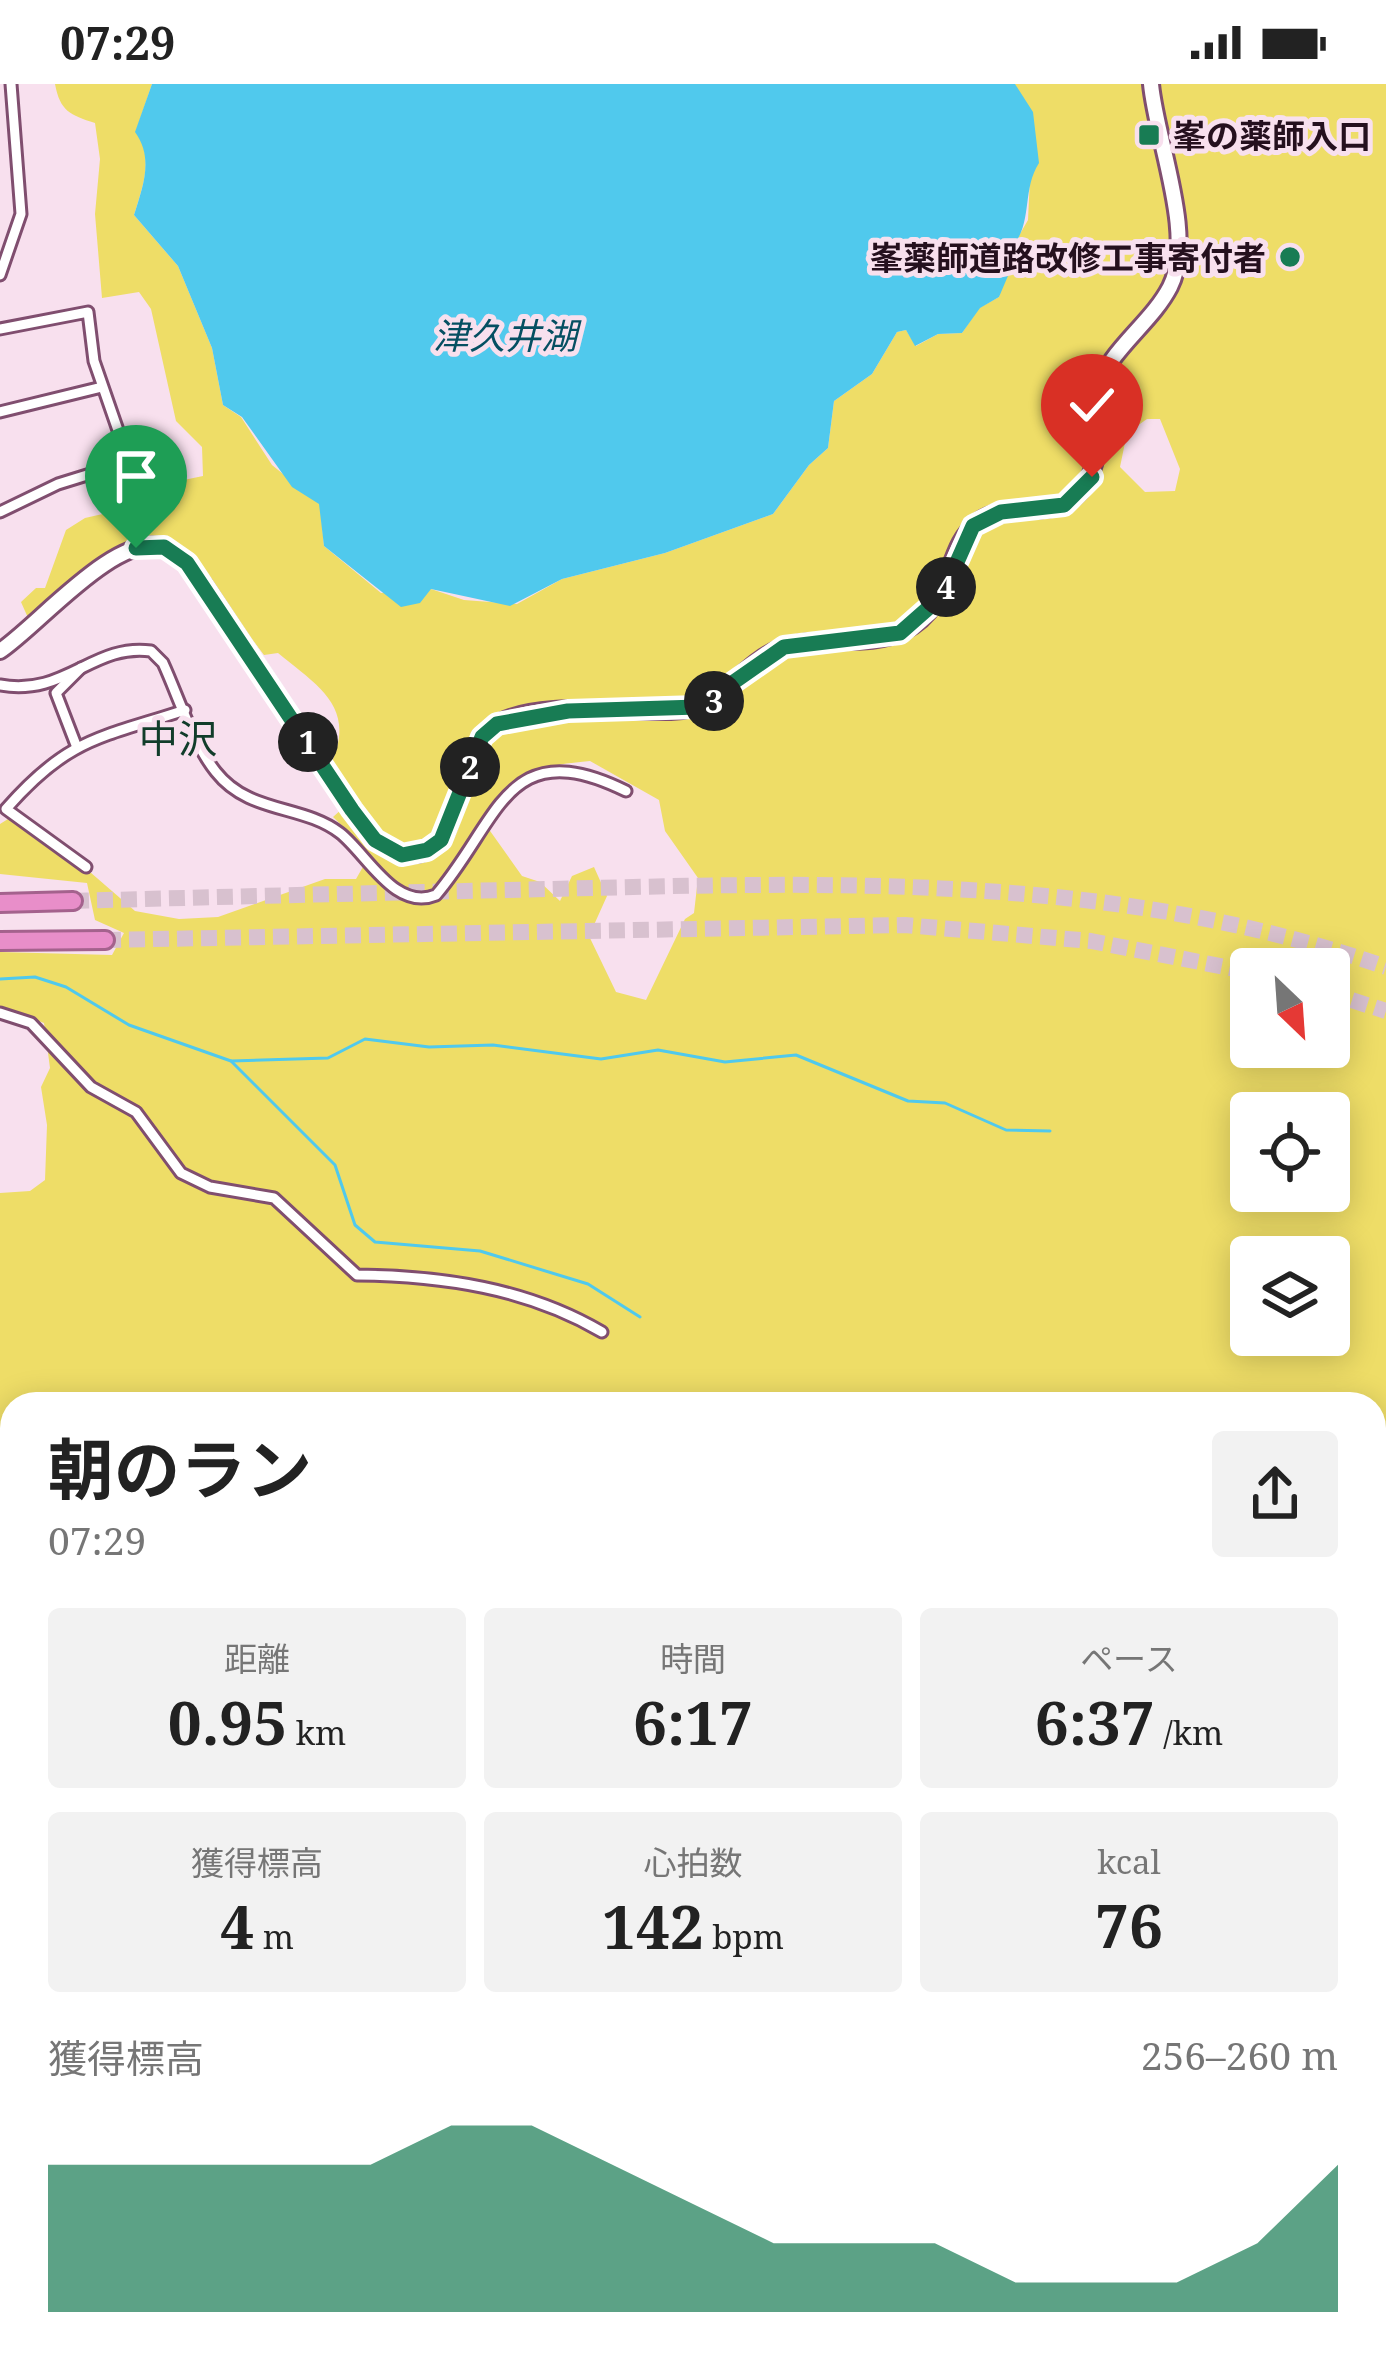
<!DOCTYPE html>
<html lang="ja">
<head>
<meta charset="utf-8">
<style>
	body { margin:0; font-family:"Noto Serif","Noto Sans JP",serif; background:#f2f2f2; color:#222; height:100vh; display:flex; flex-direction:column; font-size:45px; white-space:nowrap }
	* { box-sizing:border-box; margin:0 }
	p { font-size:39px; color:#767676 }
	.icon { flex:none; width:66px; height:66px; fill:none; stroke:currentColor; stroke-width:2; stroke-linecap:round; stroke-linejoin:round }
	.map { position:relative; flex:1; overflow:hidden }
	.sheet { position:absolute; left:0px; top:1308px; width:1386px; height:975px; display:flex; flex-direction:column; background:#fff; border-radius:36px 36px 0 0; box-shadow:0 6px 30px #0003 }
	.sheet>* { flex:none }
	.needle { width:78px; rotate:155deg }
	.tools { position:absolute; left:1230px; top:864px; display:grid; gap:24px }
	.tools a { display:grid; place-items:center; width:120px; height:120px; border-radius:12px; background:#fff; box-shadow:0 6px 30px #0003; font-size:60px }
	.pin { position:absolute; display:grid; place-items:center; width:102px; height:102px; color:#fff; margin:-123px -51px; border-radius:50% 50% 50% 0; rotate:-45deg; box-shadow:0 0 12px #0007 }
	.pin .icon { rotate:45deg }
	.km { position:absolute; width:60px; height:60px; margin:-30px; border-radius:50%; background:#222; color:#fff; font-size:33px; line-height:60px; text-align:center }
	.round { display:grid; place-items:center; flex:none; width:126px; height:126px; border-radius:12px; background:#f2f2f2 }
	.head { display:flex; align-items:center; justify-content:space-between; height:204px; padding:0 48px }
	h1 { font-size:66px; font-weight:700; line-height:90px }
	.metrics { display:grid; grid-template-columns:repeat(3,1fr); gap:18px; height:204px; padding:12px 48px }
	.metrics div { display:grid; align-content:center; border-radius:12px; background:#f2f2f2; text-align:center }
	.metrics b { font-size:60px; font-weight:700 }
	.metrics small { font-size:33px; font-weight:400 }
	.metrics p { font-size:33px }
	.chart { height:336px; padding:24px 48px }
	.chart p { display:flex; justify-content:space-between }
	.chart svg { width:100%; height:216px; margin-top:12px; fill:#187c54; opacity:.7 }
	.status { display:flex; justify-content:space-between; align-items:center; height:84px; padding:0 60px; background:#fff; direction:ltr }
	.status svg { height:33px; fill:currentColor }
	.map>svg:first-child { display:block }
</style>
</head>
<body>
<div class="status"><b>07:29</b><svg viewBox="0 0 49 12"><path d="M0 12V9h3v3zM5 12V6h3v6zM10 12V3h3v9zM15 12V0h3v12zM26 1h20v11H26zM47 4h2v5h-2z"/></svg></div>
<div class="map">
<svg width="1386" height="2282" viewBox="0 0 1386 2282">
	<rect width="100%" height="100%" fill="#f8e0ee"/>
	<g fill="#eedd67" fill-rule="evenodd">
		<path d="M55 0H152L136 47C154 74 143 102 134 131L178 182 212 264 223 321 241 333 272 381 320 420 324 462 381 509 431 505 464 516 517 520 562 495 665 469 773 430 809 381 828 364 834 317 872 290 897 248 906 246 916 262 938 250 962 249 979 224 999 213 1010 167 1028 136 1030 93 1015 0H1386V1618L1379 1628 1374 1627V1320H12V1646L0 1649V1109L30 1107 45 1096 47 1041 41 1003 50 984 44 939 0 922V868L112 871 124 849 95 836 87 799 0 790V740L8 735 73 782 90 788 135 827 179 835 218 833 325 795H356L364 781 361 760 333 733 353 715 331 680C357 623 318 602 278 569L264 571 183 464C127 434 69 501 29 536L21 518 36 504H45L66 446 85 434 160 417 174 398 203 392 202 363 176 337 151 225 139 208 102 214 95 130 100 75 95 39C70 31 60 27 55 0ZM1147 335H1160L1180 385 1175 407 1145 408 1120 383 1127 349ZM590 677 659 716 665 747 698 794 694 829 685 835 646 916 616 908 589 852 607 812 594 783 572 792 560 817 540 798 522 792 483 737C520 688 527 683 590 677ZM1251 885H1329V963H1251ZM1251 1029H1329V1107H1251ZM1251 1173H1329V1251H1251Z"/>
		<path d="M12 1678V2271H704L701 2282H0V1684Z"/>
	</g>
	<g fill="#50c9ed">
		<path d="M152 0H1015L1033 28 1039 79C1021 107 1034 140 1010 166L1016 173 999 213 980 224 962 249 938 250 915 262 906 246 897 248 872 290 834 317 828 364 809 381 773 430 665 469 562 495 510 522 431 505 420 519 401 523 324 462 319 420 292 403 242 333 223 321 212 264 178 182 134 131C143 102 154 74 135 48Z"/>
		<path d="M1386 1618V2282H1237L1231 2271H1374V1643Z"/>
	</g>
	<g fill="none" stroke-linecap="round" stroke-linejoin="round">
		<g stroke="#50c9ed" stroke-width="3">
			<path d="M0 895 35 893 66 903 129 941 231 977 335 1081 355 1141 375 1158 480 1167 588 1200 640 1233"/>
			<path d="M231 977 328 974 365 955 429 963 493 961 601 975 658 966 725 978 796 971 908 1017 945 1019 1006 1046 1050 1047"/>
			<path d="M73 2271 75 2282"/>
			<path d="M104 2278 130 2271"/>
			<path d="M79 2282 94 2278"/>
		</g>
		<path stroke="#d8c1cf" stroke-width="14" stroke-dasharray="14 7" stroke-linecap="butt" d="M1101 312 1112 276"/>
		<g stroke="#d8c1cf" stroke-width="16" stroke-dasharray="16 8" stroke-linecap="butt">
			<path d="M73 817C246 812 419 808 593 804 861 797 1128 794 1386 883"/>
			<path d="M105 856 905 841 1091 857 1251 888"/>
			<path d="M1329 909 1386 927"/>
		</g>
		<defs>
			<g id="street">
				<path d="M0 191 21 130 11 0"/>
				<path d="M0 245 88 228 94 277 129 378 58 400 0 428"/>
				<path d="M0 328 102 303"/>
				<path d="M129 378 166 374 173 388"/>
				<path d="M0 601C65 613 93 559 151 567L163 579C179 614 192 658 216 688 249 730 302 720 340 749 367 770 395 828 436 811 500 736 506 648 626 707"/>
				<path d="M76 661 56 609 81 584"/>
				<path d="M86 783 6 725C68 654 100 654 185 626"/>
				<path d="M0 929 31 939 91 1003 136 1028 181 1089 210 1103 274 1114 357 1191C442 1192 527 1204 602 1248"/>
				<path d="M0 1671 12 1665"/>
				<path d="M93 2282 102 2271"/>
				<path d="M177 2282 185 2271"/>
				<path d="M291 2282 315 2271"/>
			</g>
			<g id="secondary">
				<path d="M1112 276C1130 251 1156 230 1170 203 1196 152 1156 56 1151 0"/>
				<path d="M0 567C39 541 115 449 163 463 182 469 192 486 204 501L364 743C386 769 419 784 444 752 460 722 464 665 491 644 527 615 626 628 671 627 722 626 737 583 779 565 818 549 865 566 904 547 956 521 942 464 979 437 995 426 1013 426 1032 426 1101 425 1098 366 1101 312"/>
				<path d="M0 1419 12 1418"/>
			</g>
			<g id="highway">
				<path d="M0 819 73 817"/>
				<path d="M0 857 105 856"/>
			</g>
		</defs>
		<use href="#street" stroke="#804e6f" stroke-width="15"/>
		<use href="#secondary" stroke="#804e6f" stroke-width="20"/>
		<use href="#highway" stroke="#a4628d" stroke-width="22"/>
		<use href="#street" stroke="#fff" stroke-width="9"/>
		<use href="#secondary" stroke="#fff" stroke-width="14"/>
		<use href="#highway" stroke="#e88ec9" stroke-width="16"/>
	</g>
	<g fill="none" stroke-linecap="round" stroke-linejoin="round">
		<defs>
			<path id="route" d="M136 464 164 463 187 479 352 726 375 756 402 771 427 766 441 756 482 653 497 640 568 627 698 623 784 563 900 549 942 512 973 442 1001 428 1064 421 1092 393"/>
		</defs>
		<use href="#route" stroke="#fff" stroke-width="24"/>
		<use href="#route" stroke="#187c54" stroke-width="15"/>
	</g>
	<g fill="#187c54" stroke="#f8e0ee" stroke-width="4.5">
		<rect x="1137" y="39" width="24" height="24" rx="6"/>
		<circle cx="1290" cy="173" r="12"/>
	</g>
	<g text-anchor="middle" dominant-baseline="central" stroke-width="10" stroke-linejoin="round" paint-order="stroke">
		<g font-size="33" font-weight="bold" fill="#25101e" stroke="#f8e0ee" text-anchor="start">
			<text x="1173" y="51">峯の薬師入口</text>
			<text x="1266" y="173" text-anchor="end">峯薬師道路改修工事寄付者</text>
		</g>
		<g font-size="36" font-style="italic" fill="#054f62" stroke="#f8e0ee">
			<text x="505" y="251">津久井湖</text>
		</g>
		<g font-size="39" fill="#113d2a" stroke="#f8e0ee">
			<text x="178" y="653">中沢</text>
		</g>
	</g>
</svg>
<div class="tools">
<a><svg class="needle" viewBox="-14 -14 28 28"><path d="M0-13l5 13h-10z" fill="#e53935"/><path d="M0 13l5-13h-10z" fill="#767676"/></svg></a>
<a><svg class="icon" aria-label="locate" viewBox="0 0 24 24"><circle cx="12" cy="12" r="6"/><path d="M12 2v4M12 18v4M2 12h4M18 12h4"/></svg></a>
<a><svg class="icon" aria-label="layers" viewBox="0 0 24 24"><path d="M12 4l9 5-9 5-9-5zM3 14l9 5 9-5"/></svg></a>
</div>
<div class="pin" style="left:136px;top:464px;background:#1e9e55"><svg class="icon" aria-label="arrive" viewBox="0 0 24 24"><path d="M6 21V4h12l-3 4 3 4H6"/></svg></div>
<div class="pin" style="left:1092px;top:393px;background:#d93025"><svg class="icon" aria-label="check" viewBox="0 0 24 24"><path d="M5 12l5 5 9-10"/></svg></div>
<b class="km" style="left:308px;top:658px">1</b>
<b class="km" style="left:470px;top:683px">2</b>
<b class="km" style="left:714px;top:617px">3</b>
<b class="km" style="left:946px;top:503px">4</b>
<section class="sheet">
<div class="head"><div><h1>朝のラン</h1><p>07:29</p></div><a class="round"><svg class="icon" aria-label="share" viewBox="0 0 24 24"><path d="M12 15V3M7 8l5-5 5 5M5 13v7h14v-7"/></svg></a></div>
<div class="metrics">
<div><p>距離</p><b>0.95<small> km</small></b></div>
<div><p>時間</p><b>6:17</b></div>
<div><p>ペース</p><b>6:37<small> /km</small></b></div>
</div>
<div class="metrics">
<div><p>獲得標高</p><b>4<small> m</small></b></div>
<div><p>心拍数</p><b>142<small> bpm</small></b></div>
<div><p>kcal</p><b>76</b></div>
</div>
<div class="chart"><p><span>獲得標高</span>256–260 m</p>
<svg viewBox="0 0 160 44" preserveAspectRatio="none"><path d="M0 44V14L10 14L20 14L30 14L40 14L50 6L60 6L70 14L80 22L90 30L100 30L110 30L120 38L130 38L140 38L150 30L160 14V44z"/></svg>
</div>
</section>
</div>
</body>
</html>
